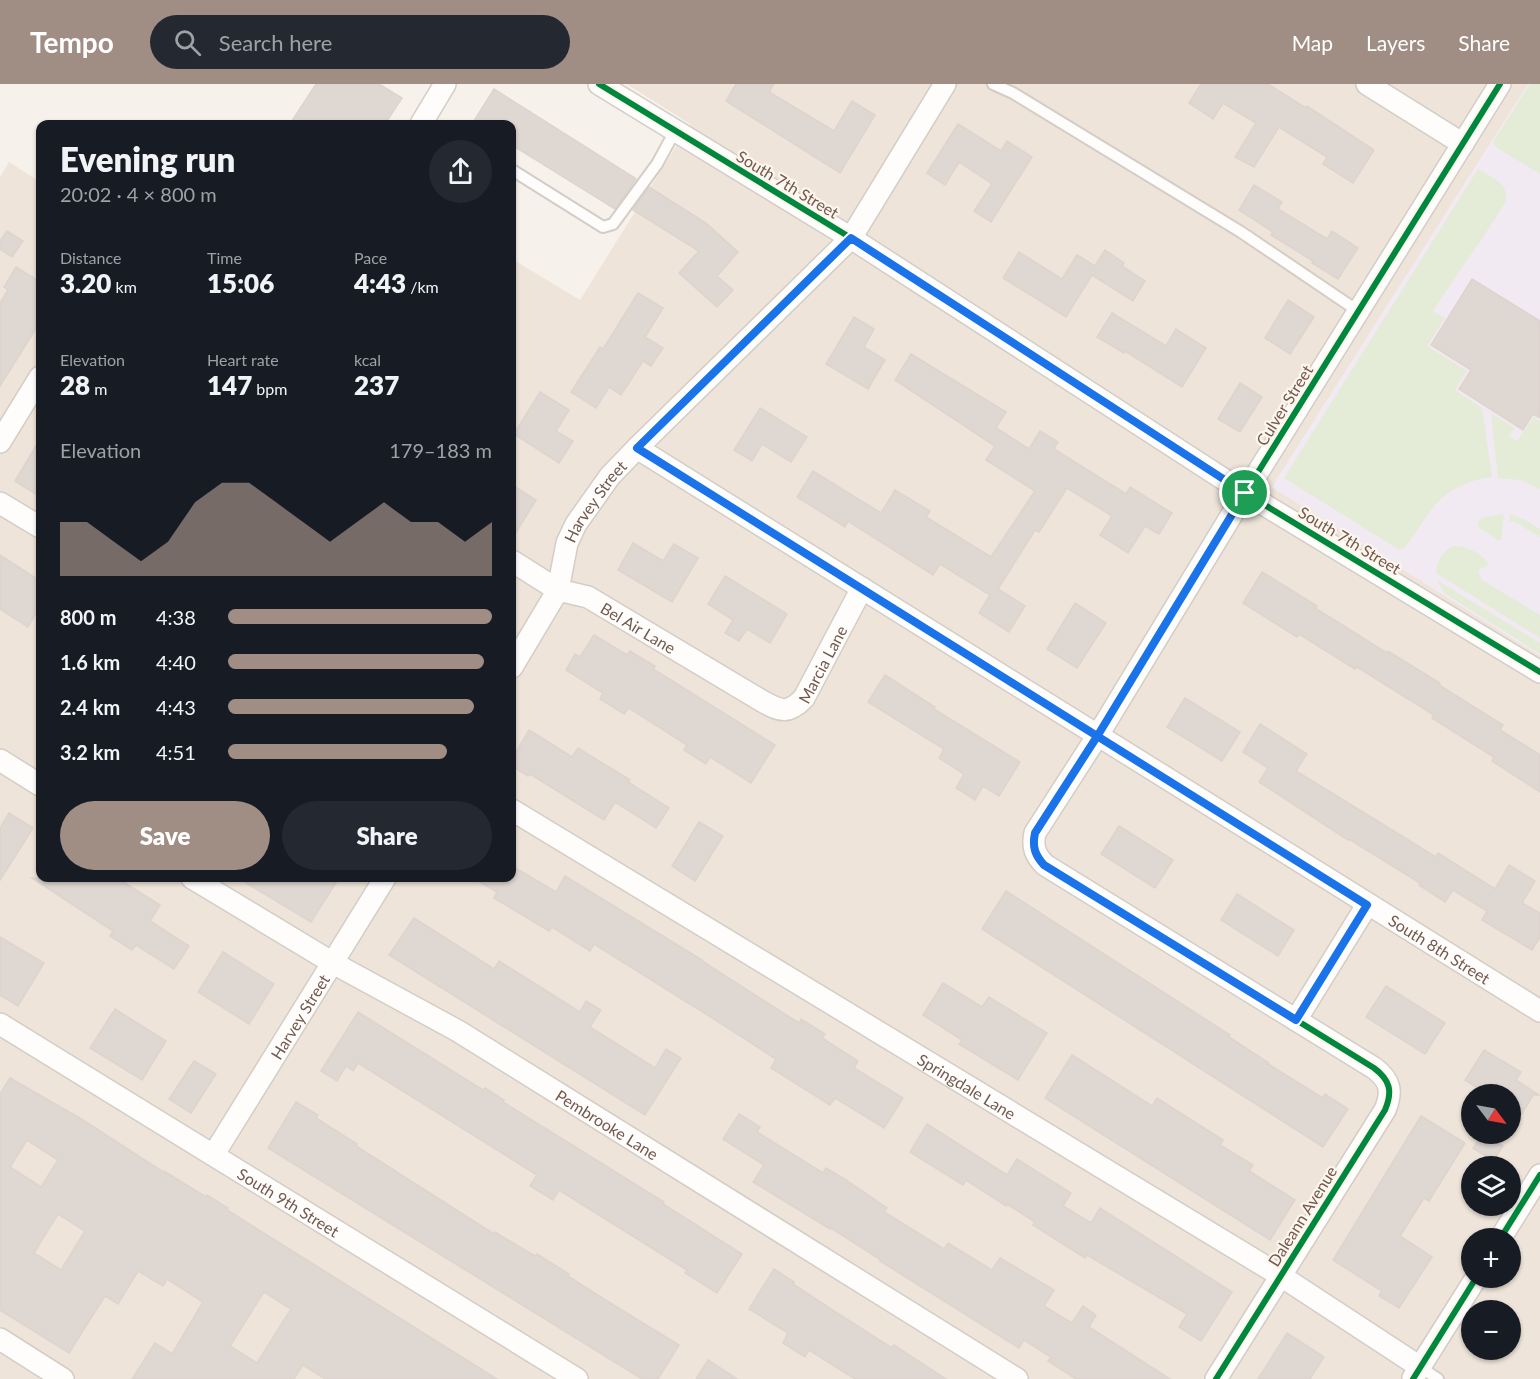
<!DOCTYPE html>
<html lang="en">
<head>
<meta charset="utf-8">
<style>
	body { margin:0; font-family:Lato,sans-serif; background:#242831; color:#f1f3f6; height:100vh; display:flex; flex-direction:column; font-size:22px; white-space:nowrap }
	* { box-sizing:border-box; margin:0 }
	p { font-size:20px; color:#9ea1a6 }
	.icon { flex:none; width:33px; height:33px; fill:none; stroke:currentColor; stroke-width:2; stroke-linecap:round; stroke-linejoin:round }
	.map { position:relative; flex:1; overflow:hidden }
	.side { position:absolute; left:36px; top:36px; width:480px; height:762px; display:flex; flex-direction:column; background:#171b24; border-radius:12px; box-shadow:0 2px 4px #0004 }
	.side>* { flex:none }
	.needle { width:39px; rotate:122deg }
	.fabs { position:absolute; left:1461px; top:1000px; display:grid; gap:12px }
	.fabs a { display:grid; place-items:center; width:60px; height:60px; border-radius:50%; background:#171b24; box-shadow:0 2px 4px #0004; font-size:30px }
	.pin { position:absolute; display:grid; place-items:center; width:51px; height:51px; color:#fff; margin:-26px; border:3px solid #fff; border-radius:50%; box-shadow:0 2px 6px #0007 }
	.round { display:grid; place-items:center; flex:none; width:63px; height:63px; border-radius:32px; background:#242831 }
	.head { display:flex; align-items:center; justify-content:space-between; height:102px; padding:0 24px }
	h1 { font-size:33px; font-weight:800; line-height:45px }
	.metrics { display:grid; grid-template-columns:repeat(3,1fr); gap:9px; height:102px; padding:6px 24px }
	.metrics div { display:grid; align-content:center }
	.metrics b { font-size:26px; font-weight:800 }
	.metrics small { font-size:16px; font-weight:400 }
	.metrics p { font-size:16px }
	.chart { height:168px; padding:12px 24px }
	.chart p { display:flex; justify-content:space-between }
	.chart svg { width:100%; height:108px; margin-top:6px; fill:#a08e85; opacity:.7 }
	.primary-button { display:flex; gap:12px; margin-top:auto; padding:12px 24px }
	.primary-button a { flex:1; height:69px; border-radius:36px; background:#a08e85; color:#fff; font-size:24px; font-weight:800; line-height:69px; text-align:center }
	.primary-button a+a { background:#242831; color:#f1f3f6 }
	ul { padding:0 24px; list-style:none; font-size:20px }
	li { display:grid; grid-template-columns:96px 72px 1fr; align-items:center; height:45px }
	li i { height:15px; border-radius:8px; background:#a08e85 }
	header { display:flex; align-items:center; gap:36px; box-sizing:border-box; height:84px; padding:0 30px; background:#a08e85; color:#fff }
	header strong { font-size:28px }
	nav { display:flex; gap:33px; margin-inline-start:auto; font-size:21px }
	.search { width:420px; height:54px; background:#242831; display:flex; align-items:center; gap:15px; box-sizing:border-box; padding:0 21px; border-radius:33px; color:#9ea1a6; font-size:22px }
	.map>svg:first-child { display:block }
</style>
</head>
<body>
<header>
<strong>Tempo</strong>
<div class="search"><svg class="icon" aria-label="search" viewBox="0 0 24 24"><circle cx="10" cy="10" r="6"/><path d="M15 15l6 6"/></svg>Search here</div>
<nav><a>Map</a><a>Layers</a><a>Share</a></nav>
</header>
<div class="map">
<svg width="1540" height="1295" viewBox="0 0 1540 1295">
	<rect width="100%" height="100%" fill="#f6f1eb"/>
	<path fill="#eee4d9" fill-rule="evenodd" d="M627 0H1528L1272 403 1540 571V1295H0V93L9 78 40 98V794H512V175L580 216 690 40ZM1472 1011H1510V1050H1472ZM1472 1083H1510V1122H1472ZM1472 1155H1510V1194H1472ZM1472 1227H1510V1266H1472Z"/>
	<path fill="#f2eaf2" d="M1528 0H1540V572L1272 403Z"/>
	<g fill="#e4ecd7">
		<path d="M1530 0H1540V90L1497 64 1493 58Z"/>
		<path d="M1478 85C1492 94 1511 100 1505 119 1482 156 1457 190 1433 227L1445 234 1427 262 1467 287 1455 306 1482 324 1492 393C1468 396 1446 406 1431 426 1421 439 1414 453 1403 465H1398L1284 394Z"/>
		<path d="M1491 329 1515 344 1509 352 1517 357 1534 333 1540 337V405L1520 396 1498 394Z"/>
		<path d="M1504 430 1501 456H1498L1479 444 1478 439 1481 434Z"/>
		<path d="M1510 430 1527 437 1540 445V453L1515 438 1509 437Z"/>
		<path d="M1454 462C1465 461 1484 470 1489 481L1478 486 1482 496 1540 531V554L1436 489C1437 477 1442 467 1454 462Z"/>
		<path d="M1437 496 1540 559V570L1444 509Z"/>
	</g>
	<g fill="#dfd7d1" stroke="#ded4ce" stroke-width="1.5" fill-rule="evenodd">
		<path d="M316 0H379L402 14 385 40H290Z"/>
		<path d="M736 0H774L769 8 834 47 852 17 875 31 840 89 726 17Z"/>
		<path d="M1201 0H1268L1306 24 1307 22 1374 66 1353 99 1323 80 1327 73 1279 43 1254 83 1235 73 1256 39 1223 19 1213 35 1189 19Z"/>
		<path d="M494 5 635 94 636 95 615 125 512 61V40H472Z"/>
		<path d="M958 40 1001 67 1007 57 1032 73 991 138 974 127 992 100 959 78 945 101 927 89Z"/>
		<path d="M1254 101 1282 118 1278 125 1327 155 1332 147 1358 164 1338 195 1312 179 1313 177 1271 151 1273 148 1239 126Z"/>
		<path d="M649 103 706 139 738 168 717 192 733 206 717 223 679 189 699 167 633 126Z"/>
		<path d="M7 147 23 157 12 173 0 165V157Z"/>
		<path d="M1105 166 1124 179 1122 182 1145 197 1133 217 1092 191 1066 233 1003 194 1019 168 1062 195 1077 171 1095 182Z"/>
		<path d="M16 183 40 198V238L0 302V219L8 206 4 203Z"/>
		<path d="M1472 195 1540 237V334L1533 330 1523 346 1459 305 1471 286 1431 261Z"/>
		<path d="M638 209 663 224 645 253 663 264 651 282 643 277 621 311 609 303 596 324 571 308 600 263 603 265Z"/>
		<path d="M1288 216 1314 233 1290 270 1265 254Z"/>
		<path d="M1112 229 1166 262 1176 245 1206 264 1182 303 1125 267 1124 269 1097 253Z"/>
		<path d="M854 233 874 245 864 263 885 276 868 305 826 280Z"/>
		<path d="M911 270 1006 328 996 344 1029 365 1040 347 1058 358 1054 365 1126 410 1130 403 1172 429 1159 450 1145 442 1128 469 1100 451 1112 432 1067 404 1039 448 1035 446 998 505 1025 522 1009 548 979 529 990 511 940 480 933 491 848 437 845 443 797 413 813 387 881 429 895 406 930 427 926 433 991 473 1035 407 986 376 995 362 895 296Z"/>
		<path d="M1240 299 1262 313 1240 348 1218 335Z"/>
		<path d="M540 308 569 326 556 347 573 357 559 379 514 350Z"/>
		<path d="M760 324 807 353 791 378 762 360 752 377 734 366Z"/>
		<path d="M40 355V413L15 397Z"/>
		<path d="M512 401 536 416 512 455Z"/>
		<path d="M633 459 663 477 674 460 698 474 672 518 618 486Z"/>
		<path d="M0 471 40 497V522L28 543 0 525Z"/>
		<path d="M1262 488 1317 522 1315 524 1387 569 1388 567 1440 599 1439 601 1503 641 1500 646 1540 671V708L1492 677 1494 673 1432 634 1434 631 1357 583 1355 585 1299 550 1297 553 1243 519Z"/>
		<path d="M725 492 787 530 770 559 747 545 739 557 725 549 733 536 708 520Z"/>
		<path d="M1075 519 1106 539 1077 584 1047 565Z"/>
		<path d="M594 551 627 571 630 567 655 582 653 585 775 661 751 699 710 673 706 680 684 666 687 661 629 624 624 630 600 615 603 609 566 586 575 570 580 573Z"/>
		<path d="M885 591 935 623 934 625 1020 678 999 712 983 702 975 716 956 704 964 690 939 674 944 665 868 618Z"/>
		<path d="M1185 614 1240 648 1222 677 1167 643Z"/>
		<path d="M1260 640 1307 670 1296 687 1436 773 1438 769 1495 805 1509 781 1535 797 1522 819 1540 829V853L1532 866 1482 836 1487 827 1453 806 1445 818 1419 801 1420 799 1349 755 1348 756 1259 698 1268 684 1243 668Z"/>
		<path d="M529 646 572 673 578 664 630 696 628 698 669 724 656 744 615 718 604 736 530 690 528 692 512 682V675Z"/>
		<path d="M9 729 33 744 0 796V744Z"/>
		<path d="M699 738 723 752 695 797 672 782Z"/>
		<path d="M1119 742 1173 776 1155 804 1101 770Z"/>
		<path d="M512 782 556 808 565 792 702 876V877L799 939 801 935 825 950 822 954 858 977 854 984 903 1014 884 1044 835 1014 830 1021 771 984 776 975 728 944 594 860 590 867 552 843 549 847 494 814 497 808 473 794H512Z"/>
		<path d="M32 794H117L160 821 150 837 189 862 174 885 136 861 132 866 110 852 113 847Z"/>
		<path d="M238 794H339L311 838Z"/>
		<path d="M1006 807 1230 951 1229 953 1269 979 1268 980 1323 1014 1325 1010 1348 1025 1323 1063 982 845Z"/>
		<path d="M1237 810 1294 846 1278 872 1221 836Z"/>
		<path d="M414 834 494 885 499 877 580 928 586 917 601 926 590 943 655 984 666 965 681 974 645 1031 389 871Z"/>
		<path d="M0 853 44 879 18 922 0 911Z"/>
		<path d="M223 868 274 900 249 940 198 908Z"/>
		<path d="M943 899 982 923 989 913 1047 949 1018 996 959 960 962 956 923 931Z"/>
		<path d="M1386 902 1445 939 1425 970 1366 933Z"/>
		<path d="M115 925 166 957 142 996 90 964Z"/>
		<path d="M358 928 483 1006 485 1004 504 1016 503 1018 664 1118 663 1120 742 1170 717 1209 685 1189 687 1186 559 1106 553 1116 530 1102 537 1091 358 979 353 987 346 982 337 997 321 987Z"/>
		<path d="M1484 966 1521 988 1516 996 1539 1011H1533L1522 1030 1510 1023V1011H1488L1465 996Z"/>
		<path d="M1072 971 1152 1022 1157 1014 1223 1056 1220 1061 1253 1081 1249 1087 1295 1116 1270 1156 1045 1014Z"/>
		<path d="M194 977 216 990 191 1029 169 1015Z"/>
		<path d="M10 994 83 1036 163 1088 164 1087 206 1113 207 1111 228 1124 227 1126 497 1295H325L303 1281 294 1295H132L155 1259 172 1270 203 1218 167 1195 163 1202 138 1187 118 1220 105 1212 69 1269 0 1226V1010ZM27 1056 58 1076 41 1103 10 1083ZM58 1130 85 1147 61 1186 34 1169ZM264 1208 291 1225 257 1279 230 1262Z"/>
		<path d="M296 1018 318 1031 316 1034 357 1060 356 1062 436 1113 494 1150 495 1148 535 1172 537 1170 569 1190 568 1192 599 1212 679 1261 658 1295H642L268 1064Z"/>
		<path d="M739 1030 760 1043 757 1048 823 1089 826 1084 846 1096 887 1124 884 1128 944 1165 948 1159 992 1186 1000 1174 1054 1206 1044 1222 1072 1239 1083 1222 1096 1231 1089 1243 1170 1295H1076L1048 1277 1051 1273 1024 1256 1019 1264 880 1177 881 1176 831 1144 830 1145 753 1098 764 1081 723 1055Z"/>
		<path d="M1421 1032 1465 1059 1429 1117 1424 1114 1400 1152 1432 1173 1399 1224 1379 1212 1382 1207 1333 1176Z"/>
		<path d="M927 1040 1007 1091 1017 1075 1071 1109 1063 1122 1091 1139 1100 1124 1232 1208 1201 1257 1179 1243 1187 1230 1087 1171 1085 1174 1033 1141 1035 1138 1007 1120 1006 1122 966 1096 963 1101 910 1068Z"/>
		<path d="M1483 1050 1503 1062 1493 1077 1473 1064Z"/>
		<path d="M774 1185 794 1198 793 1200 834 1227 892 1264 894 1261 946 1295H855L809 1266 805 1273 783 1259 788 1249 749 1225Z"/>
		<path d="M1287 1249 1324 1273 1310 1295H1258Z"/>
		<path d="M708 1276 737 1295H696Z"/>
	</g>
	<g fill="none" stroke-linecap="round" stroke-linejoin="round">
		<defs>
			<g id="service">
				<path d="M993 0 1013 9 1241 148 1358 227"/>
				<path d="M512 86 603 143 613 140 657 80 675 47"/>
				<path d="M1420 1283 1438 1295"/>
			</g>
			<g id="minor">
				<path d="M599 0 851 154 1245 409 1540 588"/>
				<path d="M1367 0 1463 60"/>
				<path d="M421 40 445 0"/>
				<path d="M0 358 40 293"/>
				<path id="s1" d="M637 364 1540 927"/>
				<path d="M0 419 40 443"/>
				<path id="s2" d="M512 477 558 506 588 513 762 617C780 627 788 631 804 614L862 504"/>
				<path id="s3" d="M512 583 558 506 567 459 576 440 610 392 637 364 851 154 945 0"/>
				<path d="M0 676 40 701"/>
				<path id="s4" d="M512 726 1281 1192 1420 1283"/>
				<path id="s5" d="M192 794 333 879 458 947 1017 1295"/>
				<path d="M1296 936 1367 821"/>
				<path id="s6" d="M0 940 577 1295"/>
				<path id="s7" d="M214 1070 385 794"/>
				<path d="M1500 1155 1540 1091"/>
				<path d="M0 1255 63 1295"/>
				<path d="M1413 1294 1476 1194"/>
				<path d="M1216 1295 1385 1026C1393 1007 1390 996 1374 984L1045 781C1035 771 1032 763 1035 749L1098 651 1245 409 1500 0"/>
			</g>
		</defs>
		<use href="#service" stroke="#d3cdc6" stroke-width="14"/>
		<use href="#minor" stroke="#d3cdc6" stroke-width="24"/>
		<use href="#service" stroke="#fefdfc" stroke-width="10"/>
		<use href="#minor" stroke="#fefdfc" stroke-width="21"/>
		<defs>
			<g id="cycleway">
				<path d="M599 0 851 154 1245 409 1540 588"/>
				<path d="M1500 1155 1540 1091"/>
				<path d="M1216 1295 1385 1026C1393 1007 1390 996 1374 984L1045 781C1035 771 1032 763 1035 749L1098 651 1245 409 1500 0"/>
				<path d="M1413 1295 1476 1194"/>
			</g>
		</defs>
		<use href="#cycleway" stroke="#fdf6ed" stroke-width="10"/>
		<use href="#cycleway" stroke="#00873e" stroke-width="6"/>
	</g>
	<g fill="none" stroke-linecap="round" stroke-linejoin="round">
		<defs>
			<path id="route" d="M1245 409 1098 651 1035 749C1032 763 1035 771 1044 781L1296 936 1367 821C1125 667 881 516 637 364L851 154 1245 409"/>
		</defs>
		<use href="#route" stroke="#fff" stroke-width="12"/>
		<use href="#route" stroke="#1a73e8" stroke-width="8"/>
	</g>
	<g text-anchor="middle" dominant-baseline="central" stroke-width="4.5" stroke-linejoin="round" paint-order="stroke">
		<g font-size="16" fill="#72594e" stroke="#fdf6ed">
			<text transform="translate(788 100) rotate(31)">South 7th Street</text>
			<text transform="translate(1284 321) rotate(-58)">Culver Street</text>
			<text stroke="none"><textPath href="#s3" startOffset="188">Harvey Street</textPath></text>
			<text transform="translate(1350 456) rotate(31)">South 7th Street</text>
			<text stroke="none"><textPath href="#s2" startOffset="144">Bel Air Lane</textPath></text>
			<text stroke="none"><textPath href="#s2" startOffset="374">Marcia Lane</textPath></text>
			<text stroke="none"><textPath href="#s1" startOffset="946">South 8th Street</textPath></text>
			<text stroke="none"><textPath href="#s7" startOffset="162">Harvey Street</textPath></text>
			<text stroke="none"><textPath href="#s4" startOffset="532">Springdale Lane</textPath></text>
			<text stroke="none"><textPath href="#s5" startOffset="483">Pembrooke Lane</textPath></text>
			<text stroke="none"><textPath href="#s6" startOffset="339">South 9th Street</textPath></text>
			<text transform="translate(1302 1132) rotate(-58)">Daleann Avenue</text>
		</g>
	</g>
</svg>
<div class="fabs">
<a><svg class="needle" viewBox="-14 -14 28 28"><path d="M0-13l5 13h-10z" fill="#e53935"/><path d="M0 13l5-13h-10z" fill="#9ea1a6"/></svg></a>
<a><svg class="icon" aria-label="layers" viewBox="0 0 24 24"><path d="M12 4l9 5-9 5-9-5zM3 14l9 5 9-5"/></svg></a>
<a>+</a>
<a>−</a>
</div>
<div class="pin" style="left:1245px;top:409px;background:#1e9e55"><svg class="icon" aria-label="arrive" viewBox="0 0 24 24"><path d="M6 21V4h12l-3 4 3 4H6"/></svg></div>
<section class="side">
<div class="head"><div><h1>Evening run</h1><p>20:02 · 4 × 800 m</p></div><a class="round"><svg class="icon" aria-label="share" viewBox="0 0 24 24"><path d="M12 15V3M7 8l5-5 5 5M5 13v7h14v-7"/></svg></a></div>
<div class="metrics">
<div><p>Distance</p><b>3.20<small> km</small></b></div>
<div><p>Time</p><b>15:06</b></div>
<div><p>Pace</p><b>4:43<small> /km</small></b></div>
</div>
<div class="metrics">
<div><p>Elevation</p><b>28<small> m</small></b></div>
<div><p>Heart rate</p><b>147<small> bpm</small></b></div>
<div><p>kcal</p><b>237</b></div>
</div>
<div class="chart"><p><span>Elevation</span>179–183 m</p>
<svg viewBox="0 0 160 44" preserveAspectRatio="none"><path d="M0 44V22L10 22L20 30L30 38L40 30L50 14L60 6L70 6L80 14L90 22L100 30L110 22L120 14L130 22L140 22L150 30L160 22V44z"/></svg>
</div>
<ul>
<li><b>800 m</b>4:38<i style="width:100%"></i></li>
<li><b>1.6 km</b>4:40<i style="width:97%"></i></li>
<li><b>2.4 km</b>4:43<i style="width:93%"></i></li>
<li><b>3.2 km</b>4:51<i style="width:83%"></i></li>
</ul>
<div class="primary-button"><a>Save</a><a>Share</a></div>
</section>
</div>
</body>
</html>
